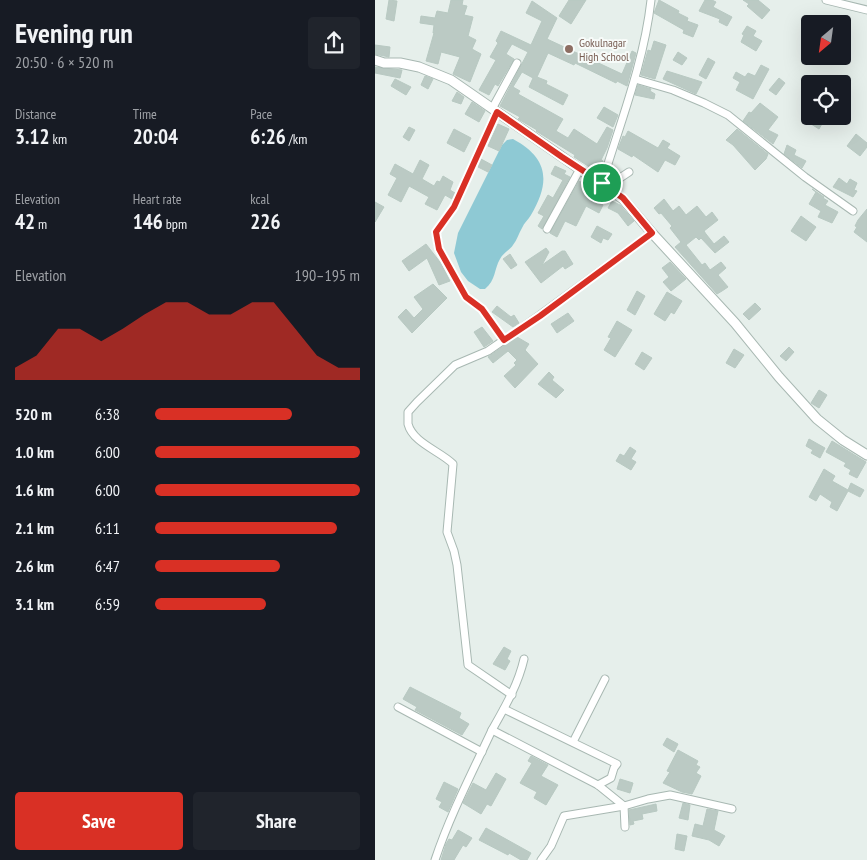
<!DOCTYPE html>
<html lang="en">
<head>
<meta charset="utf-8">
<style>
	body { margin:0; font-family:"PT Sans Narrow",sans-serif; background:#20242c; color:#f1f3f6; height:100vh; display:flex; flex-direction:column; font-size:19px; white-space:nowrap }
	* { box-sizing:border-box; margin:0 }
	p { font-size:16px; color:#9ea1a6 }
	.icon { flex:none; width:28px; height:28px; fill:none; stroke:currentColor; stroke-width:2; stroke-linecap:round; stroke-linejoin:round }
	.map { position:relative; flex:1; overflow:hidden }
	.sheet { display:flex; flex-direction:column; background:#171b24; width:375px }
	.sheet>* { flex:none }
	.needle { width:32px; rotate:209deg }
	.tools { position:absolute; left:426px; top:15px; display:grid; gap:10px }
	.tools a { display:grid; place-items:center; width:50px; height:50px; border-radius:5px; background:#171b24; box-shadow:0 5px 20px #0002; font-size:25px }
	.pin { position:absolute; display:grid; place-items:center; width:42px; height:42px; color:#fff; margin:-21px; border:2px solid #fff; border-radius:50%; box-shadow:0 1px 5px #0007 }
	.round { display:grid; place-items:center; flex:none; width:52px; height:52px; border-radius:5px; background:#20242c }
	.overview { display:flex; align-items:center; justify-content:space-between; height:85px; padding:0 15px }
	h1 { font-size:28px; font-weight:700; line-height:38px }
	.figures { display:grid; grid-template-columns:repeat(3,1fr); gap:8px; height:85px; padding:5px 15px }
	.figures div { display:grid; align-content:center }
	.figures b { font-size:21px; font-weight:700 }
	.figures small { font-size:14px; font-weight:400 }
	.figures p { font-size:14px }
	.chart { height:140px; padding:10px 15px }
	.chart p { display:flex; justify-content:space-between }
	.chart svg { width:100%; height:90px; margin-top:5px; fill:#d93025; opacity:.7 }
	.primary-button { display:flex; gap:10px; margin-top:auto; padding:10px 15px }
	.primary-button a { flex:1; height:58px; border-radius:5px; background:#d93025; color:#fff; font-size:20px; font-weight:700; line-height:58px; text-align:center }
	.primary-button a+a { background:#20242c; color:#f1f3f6 }
	ul { padding:0 15px; list-style:none; font-size:16px }
	li { display:grid; grid-template-columns:80px 60px 1fr; align-items:center; height:38px }
	li i { height:12px; border-radius:6px; background:#d93025 }
	main { display:flex; flex:1; min-height:0 }
	.map>svg:first-child { display:block }
</style>
</head>
<body>
<main>
<section class="sheet">
<div class="overview"><div><h1>Evening run</h1><p>20:50 · 6 × 520 m</p></div><a class="round"><svg class="icon" aria-label="share" viewBox="0 0 24 24"><path d="M12 15V3M7 8l5-5 5 5M5 13v7h14v-7"/></svg></a></div>
<div class="figures">
<div><p>Distance</p><b>3.12<small> km</small></b></div>
<div><p>Time</p><b>20:04</b></div>
<div><p>Pace</p><b>6:26<small> /km</small></b></div>
</div>
<div class="figures">
<div><p>Elevation</p><b>42<small> m</small></b></div>
<div><p>Heart rate</p><b>146<small> bpm</small></b></div>
<div><p>kcal</p><b>226</b></div>
</div>
<div class="chart"><p><span>Elevation</span>190–195 m</p>
<svg viewBox="0 0 160 44" preserveAspectRatio="none"><path d="M0 44V38L10 32L20 19L30 19L40 25L50 19L60 12L70 6L80 6L90 12L100 12L110 6L120 6L130 19L140 32L150 38L160 38V44z"/></svg>
</div>
<ul>
<li><b>520 m</b>6:38<i style="width:67%"></i></li>
<li><b>1.0 km</b>6:00<i style="width:100%"></i></li>
<li><b>1.6 km</b>6:00<i style="width:100%"></i></li>
<li><b>2.1 km</b>6:11<i style="width:89%"></i></li>
<li><b>2.6 km</b>6:47<i style="width:61%"></i></li>
<li><b>3.1 km</b>6:59<i style="width:54%"></i></li>
</ul>
<div class="primary-button"><a>Save</a><a>Share</a></div>
</section>
<div class="map">
<svg width="492" height="860" viewBox="0 0 492 860">
	<rect width="100%" height="100%" fill="#e6efeb"/>
	<path fill="#8ec9d4" d="M138 139C173 158 176 181 156 215 153 220 149 223 147 228 144 233 142 240 138 245 135 250 128 253 125 259 119 269 121 280 110 289H105L93 281 86 272 79 253 83 233 127 145 132 140Z"/>
	<g fill="#bbcac4" stroke="#b8c9c2">
		<path d="M14 0 22 1 19 21 11 19Z"/>
		<path d="M76 0H88L87 5 92 6 89 15 98 17 93 36 101 40 97 49 106 54 95 82 78 74 85 57 66 52 63 64 51 61 59 33H58L59 25 45 23 46 16 60 18 62 11 73 13Z"/>
		<path d="M194 0H211L196 24 184 16Z"/>
		<path d="M284 0 304 11 303 13 313 18 312 21 323 25 318 37 308 33 309 30 279 13Z"/>
		<path d="M330 0H337L341 2 338 7 357 17 352 26 344 22 345 19 324 11Z"/>
		<path d="M368 0H383L395 10 387 19 372 6 374 4Z"/>
		<path d="M157 1 182 18 172 39 247 74 257 51 261 53 252 86 242 81 241 83 200 63 199 65 173 53 162 77 172 81 171 84 193 95 188 105 154 87 158 78 147 72 138 87 145 91 143 94 188 119 181 131 193 138 199 129 222 144 232 127 238 130 232 148 226 160 228 161 224 173 199 157 200 155 161 131 162 130 143 119 145 117 125 106 153 52 137 44 131 54 139 59 123 86 120 84 114 95 104 90 121 60 115 57 123 43 121 41 126 31 156 45 167 21 151 13Z"/>
		<path d="M372 26 381 31 378 36 387 41 381 51 366 42 369 35 367 34Z"/>
		<path d="M279 41 291 45 280 79 266 75 273 50 276 51Z"/>
		<path d="M0 45 15 47 14 57 0 54Z"/>
		<path d="M303 52 312 58 307 65 298 60Z"/>
		<path d="M333 58 340 62 331 79 324 75Z"/>
		<path d="M386 65 394 69 378 99 361 90 365 82 358 78 361 72 370 77 373 73 380 76Z"/>
		<path d="M0 67 27 70 25 78 0 73Z"/>
		<path d="M292 71 327 82 321 94 288 79Z"/>
		<path d="M50 76 58 79 53 89 46 85Z"/>
		<path d="M404 78 410 83 401 95 394 90Z"/>
		<path d="M20 79 36 87 31 95 16 86Z"/>
		<path d="M263 85 276 89 275 91 280 94 279 99 260 95Z"/>
		<path d="M82 92 89 97 86 104 77 101Z"/>
		<path d="M97 102 110 111 104 122 90 114Z"/>
		<path d="M385 103 403 117 393 130 403 135 398 144 368 121 374 112 376 113Z"/>
		<path d="M229 107 243 115 238 127 222 118Z"/>
		<path d="M436 116 448 122 444 129 433 122Z"/>
		<path d="M123 124 134 129 124 151 113 146Z"/>
		<path d="M34 127 40 130 34 141 28 137Z"/>
		<path d="M79 129 96 138 89 152 72 143Z"/>
		<path d="M362 129 393 154 391 159 380 170 358 145 351 140Z"/>
		<path d="M253 131 283 148 288 140 295 144 292 148 305 156 300 165 290 160 283 172 258 155 257 157 243 149 248 136 250 137Z"/>
		<path d="M481 134 492 143V147L485 156 472 146Z"/>
		<path d="M412 145 421 150 419 155 431 161 427 168 409 154Z"/>
		<path d="M106 159 117 165 113 172 103 167Z"/>
		<path d="M45 160 54 165 47 179 59 186 62 181 65 182 68 176 78 182 75 190 80 193 77 199 70 195 62 210 50 204 54 197 34 186 26 202 13 195 22 178 15 174 20 164 38 174Z"/>
		<path d="M180 166 191 171 189 174 195 177 167 229 163 226 169 216 163 213 173 195 178 198 188 180 176 174Z"/>
		<path d="M464 178 472 184 475 179 482 183 479 190 482 191 478 197 458 187Z"/>
		<path d="M204 181 215 187 211 196 228 205 224 213 211 206 201 226 190 221 182 237 175 233Z"/>
		<path d="M437 189 449 197 448 198 453 201 450 205 463 212 457 223 443 217 446 211 434 204 441 192Z"/>
		<path d="M289 199 298 211 304 206 311 215 322 206 331 217 337 212 343 220 329 231 331 234 339 244 349 236 354 242 340 253 326 238 324 240 321 237 311 245 327 265 330 263 335 270 346 262 351 268 343 275 353 287 347 291 342 294 300 247 306 242 295 228 297 226 286 213 284 214 279 208Z"/>
		<path d="M237 201 245 205 259 221 253 226 243 213 233 208Z"/>
		<path d="M0 202 9 207 0 222Z"/>
		<path d="M492 209V242L479 232 482 227 480 226 483 220Z"/>
		<path d="M426 216 441 227 431 241 416 231Z"/>
		<path d="M222 226 237 234 233 240 228 238 226 243 216 237Z"/>
		<path d="M51 244 65 262 75 281 64 285 52 258 34 271 27 261Z"/>
		<path d="M171 248 174 252 167 265 187 251H190L198 264 190 269 188 266 166 283 150 262Z"/>
		<path d="M135 254 142 265 136 269 128 259Z"/>
		<path d="M295 262 311 279 296 291 288 282 294 277 287 268Z"/>
		<path d="M58 284 72 298 37 333 23 317 31 309 39 318 48 309 39 297Z"/>
		<path d="M262 291 270 296 260 315 252 310Z"/>
		<path d="M292 292 307 301 299 314 296 312 290 321 279 314Z"/>
		<path d="M380 303 386 309 374 320 368 314Z"/>
		<path d="M122 306 136 317 139 315 144 323 138 327 117 312Z"/>
		<path d="M193 313 199 321 182 333 176 324Z"/>
		<path d="M242 321 257 330 240 357 229 350 236 338 233 337Z"/>
		<path d="M107 327 118 341 109 347 99 332Z"/>
		<path d="M142 337 154 344 150 350 163 364 140 388 129 376 141 365 139 363 142 360 133 351 118 363 113 357Z"/>
		<path d="M414 347 419 352 411 361 405 356Z"/>
		<path d="M359 349 369 355 360 368 351 363Z"/>
		<path d="M267 352 277 358 269 370 260 364Z"/>
		<path d="M174 372 179 377 177 380 189 390 181 398 163 384Z"/>
		<path d="M444 390 452 395 444 408 436 403Z"/>
		<path d="M434 439 450 448 445 458 436 453 438 450 431 446Z"/>
		<path d="M457 441 491 462 482 478 474 474 476 470 469 466 471 463 451 452Z"/>
		<path d="M255 447 261 451 256 459 261 462 256 470 241 461 245 454 249 456Z"/>
		<path d="M449 469 460 476 457 481 473 490 476 483 489 490 485 497 473 491 462 511 455 507 457 502 445 494 441 501 434 497Z"/>
		<path d="M129 647 136 651 132 659 135 661 130 670 118 664Z"/>
		<path d="M35 687 86 713 84 718 94 724 87 735 40 710 42 707 28 699Z"/>
		<path d="M292 738 303 744 299 752 288 745Z"/>
		<path d="M303 750 323 761 321 765 325 767 321 773 326 776 317 794 307 792 288 783 295 772 292 771Z"/>
		<path d="M156 756 173 765 166 776 183 785 171 805 159 798 162 792 145 783 157 763 153 761Z"/>
		<path d="M121 773 131 779 116 806 112 804 106 814 88 803 98 783 111 790Z"/>
		<path d="M245 779 258 783 255 793 242 789Z"/>
		<path d="M69 782 83 789 73 812 64 807 67 802 61 799Z"/>
		<path d="M308 803 315 805 313 820 304 818Z"/>
		<path d="M281 804 282 811 267 814 268 819 258 821 259 824 255 825 254 810Z"/>
		<path d="M332 809 343 811 339 830 350 836 344 846 334 840 317 836 320 824 328 826Z"/>
		<path d="M111 828 156 853 152 860H146L134 853 133 855 104 840Z"/>
		<path d="M83 830 97 838 91 847 88 845 79 860H66L71 844 74 839 77 840Z"/>
		<path d="M302 834 312 836 309 851 300 849Z"/>
	</g>
	<g fill="none" stroke-linecap="round" stroke-linejoin="round">
		<defs>
			<g id="minor">
				<path d="M451 0 492 10"/>
				<path d="M260 79 298 90 329 103 353 115 430 177 478 211"/>
				<path d="M117 109 142 63"/>
				<path d="M122 112 79 207 61 232 64 249 91 297 107 309 129 340"/>
				<path d="M254 172 242 180 227 183C245 123 269 63 276 0"/>
				<path d="M172 229 205 169"/>
				<path d="M149 659C143 685 130 707 117 730L223 785 249 806 250 827"/>
				<path d="M137 695 93 665 82 565 79 551 72 532 78 464C65 451 38 443 33 424 33 421 33 416 33 412L42 402 80 365 113 351 165 315 277 233"/>
				<path d="M23 707 107 752"/>
				<path d="M129 709 242 764 239 768 236 778 223 785"/>
				<path d="M198 742 230 679"/>
				<path d="M60 860C75 815 97 773 117 730"/>
				<path d="M166 860 176 846 189 816 249 806 273 799 295 795 357 809"/>
			</g>
			<path id="tertiary" d="M0 60 9 63H25L44 67 76 80 248 199 277 233 360 323 404 377 442 419 468 440 492 455"/>
		</defs>
		<use href="#minor" stroke="#a8b8b2" stroke-width="9"/>
		<use href="#tertiary" stroke="#a8b8b2" stroke-width="11"/>
		<use href="#minor" stroke="#fff" stroke-width="7"/>
		<use href="#tertiary" stroke="#fff" stroke-width="9"/>
	</g>
	<g fill="none" stroke-linecap="round" stroke-linejoin="round">
		<defs>
			<path id="route" d="M122 112 187 157 227 183 248 198 277 233 165 316 129 340 107 309 91 297 64 249 61 232 79 207Z"/>
		</defs>
		<use href="#route" stroke="#fff" stroke-width="10"/>
		<use href="#route" stroke="#d93025" stroke-width="6"/>
	</g>
	<circle fill="#8d6e63" stroke="#f7fbf9" stroke-width="2" cx="194" cy="49" r="5"/>
	<g text-anchor="middle" dominant-baseline="central" stroke-width="4" stroke-linejoin="round" paint-order="stroke">
		<g font-size="12" fill="#785e54" stroke="#f7fbf9" text-anchor="start">
			<text x="204" y="42">Gokulnagar<tspan x="204" dy="14">High School</tspan></text>
		</g>
	</g>
</svg>
<div class="tools">
<a><svg class="needle" viewBox="-14 -14 28 28"><path d="M0-13l5 13h-10z" fill="#e53935"/><path d="M0 13l5-13h-10z" fill="#9ea1a6"/></svg></a>
<a><svg class="icon" aria-label="locate" viewBox="0 0 24 24"><circle cx="12" cy="12" r="6"/><path d="M12 2v4M12 18v4M2 12h4M18 12h4"/></svg></a>
</div>
<div class="pin" style="left:227px;top:183px;background:#1e9e55"><svg class="icon" aria-label="arrive" viewBox="0 0 24 24"><path d="M6 21V4h12l-3 4 3 4H6"/></svg></div>
</div>
</main>
</body>
</html>
